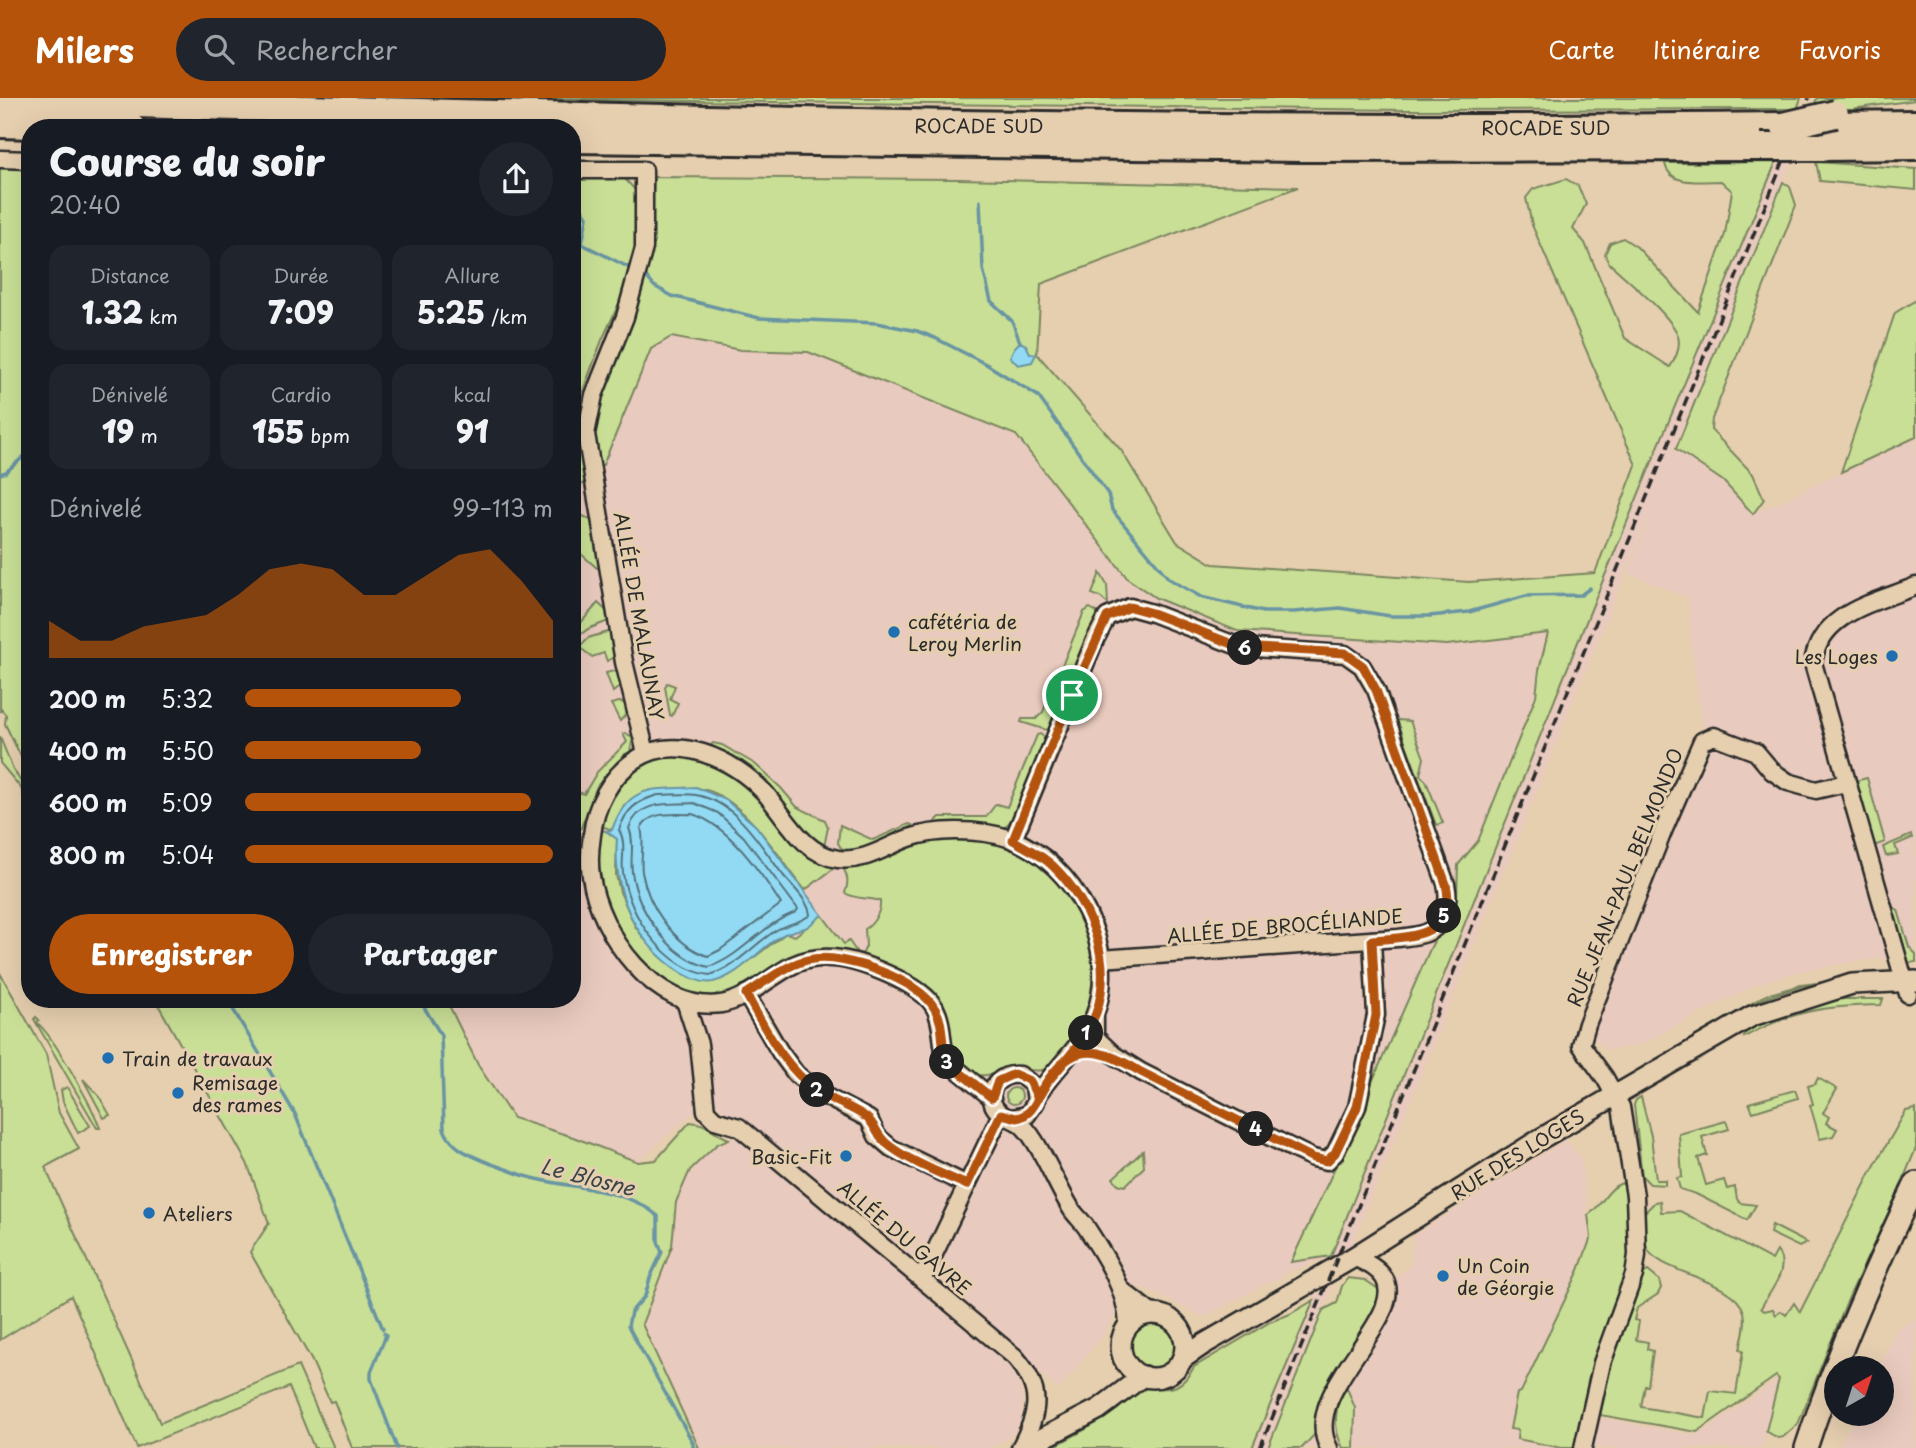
<!DOCTYPE html>
<html lang="fr">
<head>
<meta charset="utf-8">
<style>
	body { margin:0; font-family:"Playpen Sans",sans-serif; background:#20242c; color:#f1f3f6; height:100vh; display:flex; flex-direction:column; font-size:26px; white-space:nowrap }
	* { box-sizing:border-box; margin:0 }
	p { font-size:23px; color:#9ea1a6 }
	.icon { flex:none; width:38px; height:38px; fill:none; stroke:currentColor; stroke-width:2; stroke-linecap:round; stroke-linejoin:round }
	.map { position:relative; flex:1; overflow:hidden }
	.details { position:absolute; left:21px; top:21px; width:560px; height:889px; display:flex; flex-direction:column; background:#171b24; border-radius:28px; box-shadow:0 7px 28px #0002 }
	.details>* { flex:none }
	.needle { width:46px; rotate:39deg }
	.buttons { position:absolute; left:1824px; top:1258px; display:grid; gap:14px }
	.buttons a { display:grid; place-items:center; width:70px; height:70px; border-radius:50%; background:#171b24; box-shadow:0 7px 28px #0002; font-size:35px }
	.pin { position:absolute; display:grid; place-items:center; width:60px; height:60px; color:#fff; margin:-30px; border:4px solid #fff; border-radius:50%; box-shadow:0 2px 7px #0007 }
	.km { position:absolute; width:35px; height:35px; margin:-18px; border-radius:50%; background:#222; color:#fff; font-size:19px; line-height:35px; text-align:center }
	.round { display:grid; place-items:center; flex:none; width:74px; height:74px; border-radius:37px; background:#20242c }
	.summary { display:flex; align-items:center; justify-content:space-between; height:119px; padding:0 28px }
	h1 { font-size:38px; font-weight:800; line-height:52px }
	.metrics { display:grid; grid-template-columns:repeat(3,1fr); gap:10px; height:119px; padding:7px 28px }
	.metrics div { display:grid; align-content:center; border-radius:18px; background:#20242c; text-align:center }
	.metrics b { font-size:30px; font-weight:800 }
	.metrics small { font-size:19px; font-weight:400 }
	.metrics p { font-size:19px }
	.chart { height:196px; padding:14px 28px }
	.chart p { display:flex; justify-content:space-between }
	.chart svg { width:100%; height:126px; margin-top:7px; fill:#b45309; opacity:.7 }
	.button { display:flex; gap:14px; margin-top:auto; padding:14px 28px }
	.button a { flex:1; height:80px; border-radius:42px; background:#b45309; color:#fff; font-size:28px; font-weight:800; line-height:80px; text-align:center }
	.button a+a { background:#20242c; color:#f1f3f6 }
	ul { padding:0 28px; list-style:none; font-size:23px }
	li { display:grid; grid-template-columns:112px 84px 1fr; align-items:center; height:52px }
	li i { height:18px; border-radius:9px; background:#b45309 }
	header { display:flex; align-items:center; gap:42px; box-sizing:border-box; height:98px; padding:0 35px; background:#b45309; color:#fff }
	header strong { font-size:33px }
	nav { display:flex; gap:38px; margin-inline-start:auto; font-size:24px }
	.search { width:490px; height:63px; background:#20242c; display:flex; align-items:center; gap:18px; box-sizing:border-box; padding:0 24px; border-radius:38px; color:#9ea1a6; font-size:26px }
	.map>svg:first-child { display:block }
</style>
</head>
<body>
<header>
<strong>Milers</strong>
<div class="search"><svg class="icon" aria-label="search" viewBox="0 0 24 24"><circle cx="10" cy="10" r="6"/><path d="M15 15l6 6"/></svg>Rechercher</div>
<nav><a>Carte</a><a>Itinéraire</a><a>Favoris</a></nav>
</header>
<div class="map">
<svg width="1916" height="1350" viewBox="0 0 1916 1350">
	<rect width="100%" height="100%" fill="#e6cfaf"/>
	<filter id="ink" filterUnits="userSpaceOnUse"><feTurbulence type="fractalNoise" baseFrequency=".0143" numOctaves="2"/><feDisplacementMap in="SourceGraphic" scale="14" xChannelSelector="R" yChannelSelector="G"/><feConvolveMatrix kernelMatrix="1 2 1 2 8 2 1 2 1" color-interpolation-filters="sRGB"/></filter>
	<g filter="url(#ink)">
		<g fill="#e9cabe">
			<path d="M1776 64H1791L1676 350 1723 383 1753 416 1916 339V864L1886 860 1851 864 1788 876 1756 887 1639 947 1608 952 1589 936 1706 647 1692 555 1688 500 1628 475 1658 395 1352 1147 1331 1158 1291 1173 1204 1219 1146 1191 1120 1187 1118 1209 1104 1237 1059 1291 771 1049 717 1007 691 1016 638 1064 506 1021 443 901H572V731H580L591 700 572 692V379L601 363 656 215 808 254 1016 337 1128 481 1156 500 1237 533 1594 504Z"/>
			<path d="M729 1041H742L1014 1270 1023 1298 1022 1318 1015 1334 1006 1342 988 1350H699L642 1227 672 1148 676 1104 690 1072 717 1046Z"/>
			<path d="M1566 1041 1581 1061 1591 1139 1579 1173 1522 1294 1581 1316 1697 1338 1779 1281 1762 1350H1302L1316 1335 1318 1306 1326 1287 1348 1256 1380 1192 1410 1168 1414 1137Z"/>
			<path d="M1333 1188 1268 1350H1252L1316 1196Z"/>
			<path d="M1916 1221V1350H1838L1857 1316H1881V1270H1878L1897 1230Z"/>
		</g>
		<g fill="#c9df95" stroke="#7a8560" stroke-width="2">
			<path d="M450 0H1801L1797 11 1407 12Z"/>
			<path d="M1817 0H1916V2L1852 11 1813 10Z"/>
			<path d="M1776 64 1594 504 1331 1158 1291 1164 1332 1076 1430 851 1457 798 1458 767 1478 743 1536 598 1539 572 1548 535 1447 547 1237 533 1156 500 1128 481 1016 337 808 254 741 252 671 239 651 251 603 367 597 368 593 330 597 309 639 198 649 163 654 79 958 81 1298 89 1041 186 1037 256 1121 352 1177 444 1213 466 1469 484 1595 475 1636 367 1532 127 1526 100 1533 91 1566 81 1578 88 1586 106 1573 131 1585 145 1625 240 1670 269C1676 260 1681 249 1678 238 1672 218 1624 179 1608 164L1605 156 1610 145 1623 140 1637 149 1698 214 1725 136 1732 93 1721 83C1702 83 1669 89 1665 65Z"/>
			<path d="M1816 64 1916 71V92L1820 83Z"/>
			<path d="M0 68H30V677L5 626 6 617 1 611 0 614Z"/>
			<path d="M572 77 616 78 625 81 638 95V149L623 197 602 242 576 311 573 330 576 342H572Z"/>
			<path d="M1783 84 1790 89 1796 107 1712 321 1711 332 1753 376 1764 401 1753 416 1723 383 1676 351Z"/>
			<path d="M1916 202V339L1841 374 1895 215Z"/>
			<path d="M579 348 585 383 577 392 572 393V350Z"/>
			<path d="M583 418 593 423 601 467 600 470H597L572 448V427Z"/>
			<path d="M1100 475 1107 487 1108 506 1100 499 1092 496Z"/>
			<path d="M598 505 611 517V522L588 531 572 543V535Z"/>
			<path d="M1090 510 1097 514V520L1050 633 1021 624 1022 621H1036L1043 614 1084 514Z"/>
			<path d="M611 533 617 557 607 563 604 555 592 559 579 549 588 540Z"/>
			<path d="M614 573 621 577 623 586 613 594 606 575Z"/>
			<path d="M667 585 675 588 670 601 678 605 672 618 670 617 665 589Z"/>
			<path d="M619 604 625 605 629 613 620 623 611 606Z"/>
			<path d="M1397 622 1410 623 1424 660 1420 677 1426 683 1443 725 1436 727Z"/>
			<path d="M625 635 633 639 630 654 625 656 597 688 580 732 572 731V692L584 696 597 674 627 644 623 636Z"/>
			<path d="M1040 636 1047 641 1016 716 1003 732 931 728 940 719H986L996 706 1007 709 1037 637Z"/>
			<path d="M0 639 12 669 30 699 26 704 21 690 0 665Z"/>
			<path d="M713 645 722 647 755 666 781 690 797 709 825 722 828 729 824 749 817 746 712 653 710 648Z"/>
			<path d="M679 658C708 663 739 674 759 698 776 717 786 742 807 756 816 761 827 764 837 768L805 792C779 760 738 689 692 690 669 690 645 700 624 707L612 732 599 727C604 715 608 700 615 690 628 668 655 659 679 658Z"/>
			<path d="M1867 680 1885 744 1874 748 1855 683Z"/>
			<path d="M909 726 912 727 906 735 856 755 841 750 838 745 840 727 873 742Z"/>
			<path d="M599 731 608 734 617 741 616 777 620 794 635 828 646 843 736 873 786 835 795 838 822 817 844 846 849 843 858 856 863 855 866 848 865 831C874 826 881 813 880 803 868 799 856 802 845 795 849 784 848 778 842 768 851 768 860 768 868 766 880 763 891 756 902 751 925 741 955 736 980 741 1049 755 1097 814 1093 885 1092 906 1086 927 1073 943 1064 954 1056 968 1042 972 1031 975 1022 968 1011 969 1002 970 995 977 986 977 949 981 944 926 937 900 915 875 876 867 846 855L714 903 668 888 634 858 611 822 598 782 596 757Z"/>
			<path d="M1911 737 1912 740 1895 747 1898 756 1886 758 1883 749Z"/>
			<path d="M1895 810 1898 812 1909 849 1916 856V864L1909 865 1893 811Z"/>
			<path d="M0 875 46 956 59 1015 79 1051 45 1069 160 1325 298 1268 334 1350H314L289 1289 137 1350 71 1198 0 1242Z"/>
			<path d="M1856 880 1799 889 1765 900 1654 965 1653 963 1766 897 1801 887Z"/>
			<path d="M155 901H446L478 967 513 1020 573 1039 638 1064 656 1062 690 1024C709 1025 711 1034 729 1041L717 1046 690 1072 676 1104 672 1148 642 1226 699 1350H352L334 1303 330 1304 312 1263 250 1154 269 1125 247 1065Z"/>
			<path d="M1845 901H1883L1881 907C1824 908 1795 912 1744 939L1745 933 1755 927 1823 903Z"/>
			<path d="M36 919 39 922 37 925C52 935 94 1012 100 1030H97L34 921Z"/>
			<path d="M1818 980 1837 991 1823 1015 1829 1019 1826 1025 1837 1031 1833 1038 1820 1041 1810 1007 1813 1006 1808 988 1815 986Z"/>
			<path d="M83 981 99 998 110 1017 104 1020Z"/>
			<path d="M67 989 90 1028 78 1035 63 1004 61 992Z"/>
			<circle cx="1014" cy="998" r="8"/>
			<path d="M1795 992 1798 1000 1753 1014 1749 1005Z"/>
			<path d="M1641 999 1651 1038 1656 1082H1665V1087L1650 1086 1642 1078 1634 1007 1636 1002Z"/>
			<path d="M1916 1011V1050L1899 1092 1849 1199 1798 1326 1783 1339 1778 1340 1766 1333 1779 1281 1776 1278 1697 1334 1600 1317 1612 1265 1644 1175 1648 1173 1659 1182 1661 1190 1658 1196 1637 1210 1634 1222 1639 1223 1636 1242 1648 1244 1647 1251 1653 1253 1648 1288H1645L1641 1309 1705 1320 1710 1293 1736 1296 1743 1253 1740 1252C1742 1240 1747 1226 1744 1214 1734 1180 1655 1175 1646 1148 1643 1139 1645 1125 1644 1115L1655 1104 1660 1103 1661 1114 1680 1113 1772 1162 1777 1153C1791 1171 1770 1192 1761 1210L1764 1213 1773 1211 1776 1217 1781 1213 1786 1217 1794 1205 1800 1214 1872 1072 1906 1013Z"/>
			<path d="M1726 1023 1729 1031 1702 1039 1707 1057 1698 1060 1706 1087 1724 1082 1727 1091 1735 1089 1737 1101 1740 1105 1756 1107 1747 1122 1696 1096 1680 1091 1677 1080 1682 1079 1679 1036Z"/>
			<path d="M1143 1053 1144 1069 1125 1088 1118 1086 1113 1080Z"/>
			<path d="M1622 1085 1627 1092 1633 1143 1627 1175 1581 1316 1574 1350H1562L1517 1341 1518 1332 1510 1331 1517 1295 1521 1294 1579 1172 1591 1139 1588 1117C1603 1107 1607 1090 1622 1085Z"/>
			<path d="M1772 1127 1807 1145 1799 1149 1770 1135Z"/>
			<path d="M1348 1180 1365 1182 1380 1192 1381 1197 1377 1210 1326 1287 1318 1306 1316 1335 1302 1350H1268L1323 1212 1337 1205 1342 1188Z"/>
			<path d="M1314 1202 1252 1350H1052C1074 1337 1098 1326 1118 1311 1124 1306 1128 1299 1133 1295 1158 1281 1174 1305 1194 1269L1270 1224 1290 1216Z"/>
			<circle cx="1153" cy="1248" r="23"/>
			<path d="M1347 1290 1355 1310 1354 1350H1343C1333 1331 1333 1307 1347 1290Z"/>
		</g>
		<g fill="#92daf3" stroke="#6994a3" stroke-width="2">
			<path d="M1020 244 1026 247 1030 255 1036 256 1032 264 1018 267 1010 259 1014 250Z"/>
			<path d="M696 689 726 702 756 728 822 817C817 821 810 828 805 830 796 833 788 833 779 839 757 853 739 878 713 884 702 886 691 880 682 875 635 846 613 795 617 741L606 733 612 732C628 685 654 692 696 689Z"/>
		</g>
		<g fill="none" stroke-linecap="round" stroke-linejoin="round">
			<g stroke="#54717b" stroke-width="2">
				<path d="M658 697C670 697 685 695 696 697 737 704 760 747 783 777 792 788 809 803 810 817 800 825 786 826 775 833 752 848 736 869 710 877 665 871 628 817 623 775 621 760 627 745 619 732 626 711 637 703 658 697Z"/>
				<path d="M694 705 718 715 744 739 798 811 796 814C762 826 741 859 709 869 669 860 637 812 632 774 630 759 635 744 629 730 640 701 668 707 694 705Z"/>
				<path d="M692 716C728 726 761 775 781 806L720 852 708 858C674 847 648 808 642 774 640 759 645 744 641 730 650 712 674 717 692 716Z"/>
			</g>
			<g stroke="#6994a3" stroke-width="3.5">
				<path d="M980 103 983 171 991 203 1012 223 1020 244"/>
				<path d="M572 105 581 109 587 119 582 146"/>
				<path d="M572 150 582 146 632 171"/>
				<path d="M644 176 654 188 672 198 759 220 877 225 917 233 935 240 986 266 1038 298 1108 396 1112 412 1169 481 1201 499 1263 514H1294L1340 510 1390 518H1429L1469 514 1526 498 1581 497 1590 490"/>
				<path d="M0 376 6 374 30 353"/>
				<path d="M227 901 295 1016 383 1231"/>
				<path d="M419 901 441 937 444 1031C452 1051 470 1057 489 1065 501 1069 513 1074 525 1078 568 1091 623 1088 658 1118V1144L662 1154 650 1180 645 1198 631 1214 628 1228 693 1345V1350"/>
				<path d="M384 1235 386 1237 371 1274V1281L397 1350"/>
			</g>
			<defs>
				<g id="minor">
					<path d="M0 61 30 62"/>
					<path d="M572 72H644V150L625 219 594 297 586 336 624 564 646 655"/>
					<path d="M1013 742 1095 542 1107 519 1130 509 1152 515 1240 549 1345 556 1362 568 1376 592 1446 786C1450 804 1446 827 1426 835 1418 838 1407 839 1398 840L1101 861"/>
					<path d="M746 896 780 954 796 976 821 996 869 1021 877 1038 891 1050 967 1087"/>
					<path d="M1908 896 1813 565C1820 514 1875 505 1916 488"/>
					<path d="M685 903 699 946 706 1013 715 1022 739 1029 1015 1259C1044 1292 1039 1314 1020 1350"/>
					<path d="M1095 919V939L1114 957 1141 974 1298 1053 1313 1060 1327 1063 1335 1055 1357 1009 1376 917 1372 842"/>
					<path d="M992 1000 947 963C940 946 944 927 935 910 922 886 860 862 833 860 819 859 806 861 793 867 769 879 747 902 721 906 656 915 599 836 591 778 589 765 590 750 592 737 595 708 610 679 635 662 676 634 733 661 764 694 786 718 802 756 838 761 866 764 884 749 909 740 924 735 941 733 956 733 974 733 994 735 1011 741 1075 765 1120 850 1095 916 1083 949 1054 970 1036 999"/>
					<path d="M1011 1020 1027 1017 1036 1004 1034 988 1020 977C1003 975 986 988 993 1006 999 1020 1014 1019 1023 1028 1041 1046 1057 1089 1072 1112 1076 1118 1082 1123 1086 1129 1105 1158 1127 1192 1128 1227"/>
					<path d="M922 1181 1001 1016"/>
					<path d="M1123 1193 1151 1215"/>
					<path d="M1329 1350C1298 1294 1409 1220 1384 1180 1377 1169 1366 1165 1354 1159"/>
					<path d="M1583 1350 1602 1265 1634 1177 1637 1157 1635 1098 1621 1009 1605 980 1581 947 1587 926 1664 731 1702 643 1714 638 1756 654 1772 673 1788 684 1816 692 1846 685"/>
				</g>
				<g id="tertiary">
					<circle cx="1153" cy="1248" r="32"/>
					<path d="M1182 1261 1204 1246 1354 1159 1542 1040 1752 918 1852 886 1916 883"/>
					<path d="M1024 1350 1099 1311 1143 1278"/>
				</g>
				<path id="secondary" d="M1806 1350C1836 1258 1874 1172 1916 1085"/>
				<g id="trunk">
					<path d="M0 2C595 20 1189 36 1784 28"/>
					<path d="M0 26 132 30"/>
					<path d="M1830 27 1916 26"/>
					<path d="M572 41 1302 50 1761 49"/>
					<path d="M1820 49 1916 48"/>
				</g>
			</defs>
			<use href="#minor" stroke="#2b2b2b" stroke-width="21"/>
			<use href="#tertiary" stroke="#2b2b2b" stroke-width="24"/>
			<use href="#secondary" stroke="#2b2b2b" stroke-width="26"/>
			<use href="#trunk" stroke="#2b2b2b" stroke-width="32"/>
			<use href="#minor" stroke="#e6cfaf" stroke-width="16"/>
			<use href="#tertiary" stroke="#e6cfaf" stroke-width="19"/>
			<use href="#secondary" stroke="#e6cfaf" stroke-width="21"/>
			<use href="#trunk" stroke="#e6cfaf" stroke-width="26"/>
			<path stroke="#2b2b2b" stroke-width="3.5" stroke-dasharray="10 5" stroke-linecap="butt" d="M1260 1350 1809 0"/>
			<defs>
				<g id="trunk-bridge">
					<path d="M1784 28 1835 16"/>
					<path d="M1761 49H1820"/>
				</g>
			</defs>
			<use href="#trunk-bridge" stroke="#2b2b2b" stroke-width="32" stroke-linecap="butt"/>
			<use href="#trunk-bridge" stroke="#e6cfaf" stroke-width="26"/>
		</g>
	</g>
	<g fill="none" stroke-linecap="round" stroke-linejoin="round" filter="url(#ink)">
		<defs>
			<path id="route" d="M1072 597 1013 742C1026 750 1042 757 1053 768 1091 805 1114 864 1096 915 1086 941 1067 961 1050 981 1038 995 1036 1016 1017 1020L1001 1016 967 1087C944 1077 904 1061 886 1045 877 1038 875 1026 867 1020 853 1009 834 1004 819 994 784 970 766 932 746 896 767 883 789 864 813 861 845 856 920 882 935 911 945 927 940 947 947 964L992 1000 998 983 1014 976 1030 983 1037 999C1068 946 1090 943 1141 974L1313 1060 1327 1063 1335 1055 1357 1009 1376 917 1372 842C1410 839 1458 839 1446 786L1376 592 1363 568 1345 555 1240 549 1152 515 1130 509 1107 519 1072 597"/>
		</defs>
		<use href="#route" stroke="#fff" stroke-width="14"/>
		<use href="#route" stroke="#b45309" stroke-width="9"/>
	</g>
	<g fill="#1f6fb2" stroke="#e6cfaf" stroke-width="2.5">
		<circle cx="894" cy="534" r="7"/>
		<circle cx="1892" cy="558" r="7"/>
		<circle cx="108" cy="960" r="7"/>
		<circle cx="178" cy="995" r="7"/>
		<circle cx="846" cy="1058" r="7"/>
		<circle cx="149" cy="1115" r="7"/>
		<circle cx="1443" cy="1178" r="7"/>
	</g>
	<g text-anchor="middle" dominant-baseline="central" stroke-width="6" stroke-linejoin="round" paint-order="stroke">
		<g font-size="19" fill="#2b2b2b" stroke="#e6cfaf">
			<text x="979" y="27">ROCADE SUD</text>
			<text x="1546" y="29">ROCADE SUD</text>
			<text transform="translate(640 518) rotate(80)">ALLÉE DE MALAUNAY</text>
			<text transform="translate(1624 779) rotate(-68)">RUE JEAN-PAUL BELMONDO</text>
			<text transform="translate(1285 827) rotate(-5)">ALLÉE DE BROCÉLIANDE</text>
			<text transform="translate(1517 1056) rotate(-32)">RUE DES LOGES</text>
			<text transform="translate(905 1139) rotate(40)">ALLÉE DU GAVRE</text>
		</g>
		<g font-size="19" fill="#2b2b2b" stroke="#e6cfaf" text-anchor="start">
			<text x="908" y="523">cafétéria de<tspan x="908" dy="22">Leroy Merlin</tspan></text>
			<text x="1878" y="558" text-anchor="end">Les Loges</text>
			<text x="122" y="960">Train de travaux</text>
			<text x="192" y="984">Remisage<tspan x="192" dy="22">des rames</tspan></text>
			<text x="832" y="1058" text-anchor="end">Basic-Fit</text>
			<text x="163" y="1115">Ateliers</text>
			<text x="1457" y="1167">Un Coin<tspan x="1457" dy="22">de Géorgie</tspan></text>
		</g>
		<g font-size="21" font-style="italic" fill="#3a4549" stroke="#e6cfaf">
			<text transform="translate(588 1078) rotate(14)">Le Blosne</text>
		</g>
	</g>
</svg>
<div class="buttons">
<a><svg class="needle" viewBox="-14 -14 28 28"><path d="M0-13l5 13h-10z" fill="#e53935"/><path d="M0 13l5-13h-10z" fill="#9ea1a6"/></svg></a>
</div>
<div class="pin" style="left:1072px;top:597px;background:#1e9e55"><svg class="icon" aria-label="arrive" viewBox="0 0 24 24"><path d="M6 21V4h12l-3 4 3 4H6"/></svg></div>
<b class="km" style="left:1086px;top:935px">1</b>
<b class="km" style="left:817px;top:992px">2</b>
<b class="km" style="left:947px;top:964px">3</b>
<b class="km" style="left:1256px;top:1031px">4</b>
<b class="km" style="left:1444px;top:818px">5</b>
<b class="km" style="left:1245px;top:550px">6</b>
<section class="details">
<div class="summary"><div><h1>Course du soir</h1><p>20:40</p></div><a class="round"><svg class="icon" aria-label="share" viewBox="0 0 24 24"><path d="M12 15V3M7 8l5-5 5 5M5 13v7h14v-7"/></svg></a></div>
<div class="metrics">
<div><p>Distance</p><b>1.32<small> km</small></b></div>
<div><p>Durée</p><b>7:09</b></div>
<div><p>Allure</p><b>5:25<small> /km</small></b></div>
</div>
<div class="metrics">
<div><p>Dénivelé</p><b>19<small> m</small></b></div>
<div><p>Cardio</p><b>155<small> bpm</small></b></div>
<div><p>kcal</p><b>91</b></div>
</div>
<div class="chart"><p><span>Dénivelé</span>99–113 m</p>
<svg viewBox="0 0 160 44" preserveAspectRatio="none"><path d="M0 44V31L10 38L20 38L30 33L40 31L50 29L60 22L70 13L80 11L90 13L100 22L110 22L120 15L130 8L140 6L150 17L160 31V44z"/></svg>
</div>
<ul>
<li><b>200 m</b>5:32<i style="width:70%"></i></li>
<li><b>400 m</b>5:50<i style="width:57%"></i></li>
<li><b>600 m</b>5:09<i style="width:93%"></i></li>
<li><b>800 m</b>5:04<i style="width:100%"></i></li>
</ul>
<div class="button"><a>Enregistrer</a><a>Partager</a></div>
</section>
</div>
</body>
</html>
